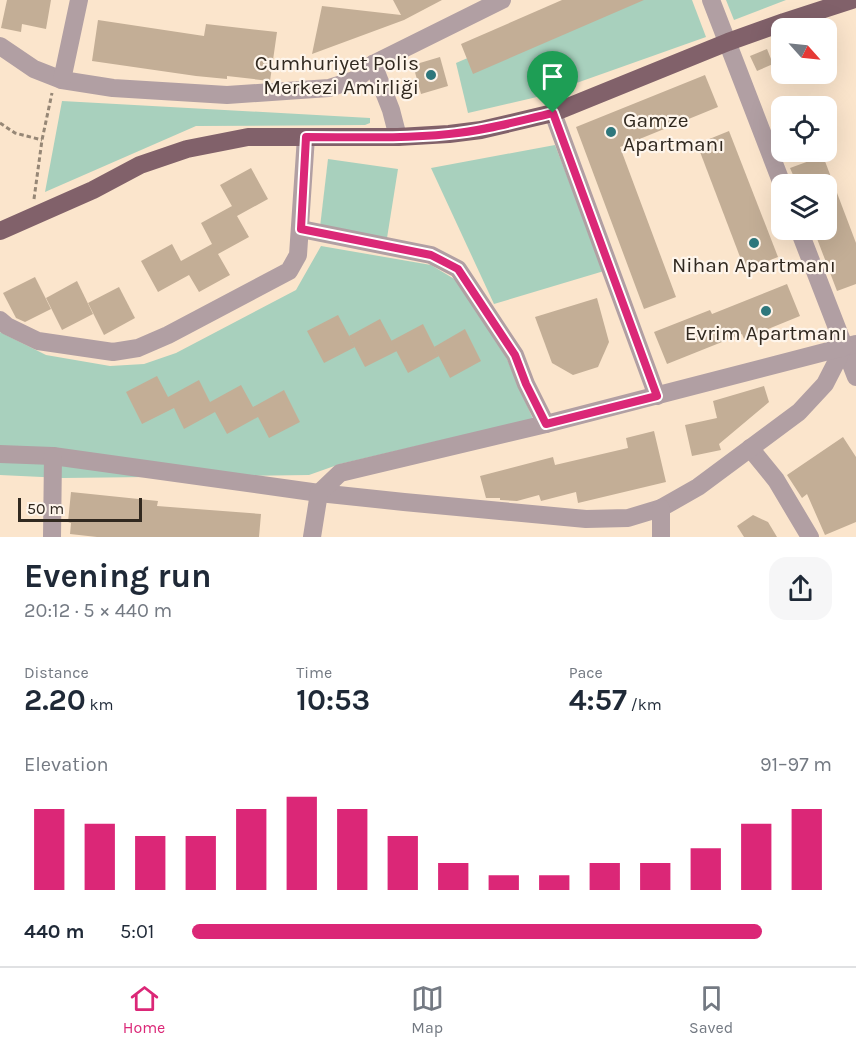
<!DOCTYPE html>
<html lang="en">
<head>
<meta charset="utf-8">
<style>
	body { margin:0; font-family:Karla,sans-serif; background:#f6f6f7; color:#1f2937; height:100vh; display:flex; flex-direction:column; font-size:22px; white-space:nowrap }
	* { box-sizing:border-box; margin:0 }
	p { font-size:20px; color:#747a83 }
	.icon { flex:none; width:33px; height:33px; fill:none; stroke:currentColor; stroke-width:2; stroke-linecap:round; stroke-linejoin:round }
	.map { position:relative; height:537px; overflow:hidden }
	.panel { display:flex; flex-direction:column; background:#fff; flex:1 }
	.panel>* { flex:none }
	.needle { width:39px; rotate:117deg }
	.fabs { position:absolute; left:771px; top:18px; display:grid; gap:12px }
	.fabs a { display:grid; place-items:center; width:66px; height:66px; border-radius:12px; background:#fff; box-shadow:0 6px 24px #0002; font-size:30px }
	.scale { position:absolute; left:18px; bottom:15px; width:124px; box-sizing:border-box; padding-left:6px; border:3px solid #312920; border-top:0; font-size:16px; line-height:21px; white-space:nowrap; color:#312920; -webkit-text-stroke:4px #fef5eb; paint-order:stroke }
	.pin { position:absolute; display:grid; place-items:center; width:51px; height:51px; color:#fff; margin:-62px -26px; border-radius:50% 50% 50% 0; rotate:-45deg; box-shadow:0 0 6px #0007 }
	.pin .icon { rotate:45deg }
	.round { display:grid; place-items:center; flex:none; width:63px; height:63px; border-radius:18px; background:#f6f6f7 }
	.summary { display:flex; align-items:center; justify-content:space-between; height:102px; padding:0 24px }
	h1 { font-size:33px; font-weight:700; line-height:45px }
	.figures { display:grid; grid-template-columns:repeat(3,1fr); gap:9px; height:102px; padding:6px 24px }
	.figures div { display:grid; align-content:center }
	.figures b { font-size:30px; font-weight:700 }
	.figures small { font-size:16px; font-weight:400 }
	.figures p { font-size:16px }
	.chart { height:168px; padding:12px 24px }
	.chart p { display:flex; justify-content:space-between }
	.chart svg { width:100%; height:108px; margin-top:6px; stroke:#db2777; stroke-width:6 }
	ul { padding:0 24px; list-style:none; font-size:20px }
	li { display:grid; grid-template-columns:96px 72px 1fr; align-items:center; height:45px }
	li i { height:15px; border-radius:8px; background:#db2777 }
	.dock { display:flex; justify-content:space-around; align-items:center; height:84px; border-top:2px solid #e0e1e3; background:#fff; font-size:16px; color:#747a83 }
	.dock a { display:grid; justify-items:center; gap:3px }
	.dock .on { color:#db2777 }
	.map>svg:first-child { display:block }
</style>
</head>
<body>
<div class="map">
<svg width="856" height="537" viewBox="0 0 856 537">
	<rect width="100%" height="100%" fill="#fbe5cc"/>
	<g fill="#a8d0bd">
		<path d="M603 0H692L706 37 537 97 468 113 456 63Z"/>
		<path d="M726 0H786L734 20Z"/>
		<path d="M62 101 370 118V123L365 125 196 126 45 192Z"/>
		<path d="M555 145 604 271 494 304 431 168Z"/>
		<path d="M328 159 398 169 387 238 320 227Z"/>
		<path d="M321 246 431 265 456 280 503 350 533 419 340 464 309 475 63 478 0 475V332L46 355 110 366 144 364 176 353 296 290Z"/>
	</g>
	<g fill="#c3ae96">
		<path d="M7 0H51L46 29 22 24 21 32 1 28Z"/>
		<path d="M393 0H442L404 20 312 54 322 6 401 15Z"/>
		<path d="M562 0H644L473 74 461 44Z"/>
		<path d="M98 20 204 36 206 24 277 32 270 81 227 76V79L196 76 92 61Z"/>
		<path d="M767 49 773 64 757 71 750 56Z"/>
		<path d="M440 57 448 86 421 94 413 65Z"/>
		<path d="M705 75 718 107 620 147 676 297 644 309 576 127Z"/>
		<path d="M729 131 778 257 745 270 697 144Z"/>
		<path d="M823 156 856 243V284L837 291 816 236 826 232V184H797L790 168Z"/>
		<path d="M251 168 268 199 237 216 249 237 218 254 230 275 199 292 189 275 158 292 141 261 172 244 181 261 212 244 201 223 232 206 237 215 220 185Z"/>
		<path d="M35 277 51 309 25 322 16 318 3 293Z"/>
		<path d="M77 281 93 314 62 330 46 298Z"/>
		<path d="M787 284 800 316 744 339 742 334 667 364 654 332 710 310 712 314Z"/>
		<path d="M119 287 135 318 104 335 88 303Z"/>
		<path d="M597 298 609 342 598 367 573 375 552 363 535 317Z"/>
		<path d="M338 315 355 347 324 363 307 331Z"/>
		<path d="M380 319 397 351 365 367 349 336Z"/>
		<path d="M423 324 439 356 408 373 391 341Z"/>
		<path d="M465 329 481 361 450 378 434 347Z"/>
		<path d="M157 376 168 397 199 380 210 402 241 385 253 407 284 390 300 422 269 438 258 417 227 434 215 412 184 429 174 408 142 424 126 392Z"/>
		<path d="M764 386 769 402 719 444 721 450 692 456 685 425 717 418 713 401Z"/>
		<path d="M654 431 666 482 578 503 576 492 541 501 539 495 517 501 500 500V498H486L480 476 553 457 555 465 628 448 626 438Z"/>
		<path d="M843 437 856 457V522L825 535 807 494 802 498 787 475Z"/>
		<path d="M71 492 158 501 157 506 261 514 259 537H97L70 534 71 523 68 522Z"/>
		<path d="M753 515 768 522 777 537H744L737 526Z"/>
	</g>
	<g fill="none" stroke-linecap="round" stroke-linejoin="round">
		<g stroke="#968776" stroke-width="3" stroke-dasharray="4.5 3" stroke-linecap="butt">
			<path d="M0 123 15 133 42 140"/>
			<path d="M34 199 42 140 52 93"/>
		</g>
		<g stroke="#b19fa3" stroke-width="18">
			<path d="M711 0 782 184"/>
			<path d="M0 46 34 69 62 80 113 88 227 95 329 88 357 79 373 64"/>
			<path d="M62 80 79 0"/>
			<path d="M553 113 657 396"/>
			<path d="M398 137 391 110 373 64 502 0"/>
			<path d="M301 229 431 255 458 269 515 355 526 384 546 424"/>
			<path d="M799 230 856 377"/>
			<path d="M0 320 7 326 38 341 113 352 138 348 168 335 289 271 298 255 306 137"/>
			<path d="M750 448 776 480 810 537"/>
			<path d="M0 454 53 456 319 493 404 502 586 519 628 518 661 508 698 487 799 412 825 384 844 347 856 344"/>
			<path d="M52 537 53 456"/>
			<path d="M312 537 319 493 340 473 546 424 844 347"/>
			<path d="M661 537V508"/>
		</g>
		<path stroke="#81616a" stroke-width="18" d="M0 231 93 190 140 165 187 149 248 137H398L449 134 481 130 553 113 728 42 784 22 852 0"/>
	</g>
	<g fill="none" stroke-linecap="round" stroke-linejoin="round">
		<defs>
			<path id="route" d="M553 113 657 396 546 424 526 384 515 355 458 269 431 255 301 229 306 137C353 137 401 139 449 134 484 131 518 121 553 113Z"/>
		</defs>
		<use href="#route" stroke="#fff" stroke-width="12"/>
		<use href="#route" stroke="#db2777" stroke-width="8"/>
	</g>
	<g fill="#2e777c" stroke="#fef5eb" stroke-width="2">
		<circle cx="431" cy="75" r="6"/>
		<circle cx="611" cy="132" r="6"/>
		<circle cx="754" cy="243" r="6"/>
		<circle cx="766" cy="311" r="6"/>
	</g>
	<g text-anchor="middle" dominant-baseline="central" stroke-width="4.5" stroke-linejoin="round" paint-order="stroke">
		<g font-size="21" fill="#312920" stroke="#fef5eb">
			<text x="419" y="63" text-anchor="end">Cumhuriyet Polis<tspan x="419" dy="24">Merkezi Amirliği</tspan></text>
			<text x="623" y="120" text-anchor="start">Gamze<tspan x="623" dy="24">Apartmanı</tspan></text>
			<text x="754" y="265">Nihan Apartmanı</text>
			<text x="766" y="333">Evrim Apartmanı</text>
		</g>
	</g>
</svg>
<div class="fabs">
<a><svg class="needle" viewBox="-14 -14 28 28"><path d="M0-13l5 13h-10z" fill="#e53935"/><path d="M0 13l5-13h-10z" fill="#747a83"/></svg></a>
<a><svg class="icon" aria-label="locate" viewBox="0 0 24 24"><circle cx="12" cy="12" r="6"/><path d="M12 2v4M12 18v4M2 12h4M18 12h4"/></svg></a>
<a><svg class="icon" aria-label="layers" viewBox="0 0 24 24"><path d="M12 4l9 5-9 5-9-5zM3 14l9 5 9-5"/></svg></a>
</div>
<div class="scale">50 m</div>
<div class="pin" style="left:553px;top:113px;background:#1e9e55"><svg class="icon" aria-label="arrive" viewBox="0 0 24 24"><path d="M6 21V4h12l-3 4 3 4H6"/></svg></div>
</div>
<section class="panel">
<div class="summary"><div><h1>Evening run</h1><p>20:12 · 5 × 440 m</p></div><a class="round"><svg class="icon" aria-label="share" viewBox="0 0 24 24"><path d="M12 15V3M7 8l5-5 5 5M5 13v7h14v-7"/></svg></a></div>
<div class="figures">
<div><p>Distance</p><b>2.20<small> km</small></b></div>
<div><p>Time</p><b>10:53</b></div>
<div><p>Pace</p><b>4:57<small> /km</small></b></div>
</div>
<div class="chart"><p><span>Elevation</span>91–97 m</p>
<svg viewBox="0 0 160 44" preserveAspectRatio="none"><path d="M5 44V11M15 44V17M25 44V22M35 44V22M45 44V11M55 44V6M65 44V11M75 44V22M85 44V33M95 44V38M105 44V38M115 44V33M125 44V33M135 44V27M145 44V17M155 44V11"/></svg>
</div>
<ul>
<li><b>440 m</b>5:01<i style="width:89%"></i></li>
</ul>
</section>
<nav class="dock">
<a class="on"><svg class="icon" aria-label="home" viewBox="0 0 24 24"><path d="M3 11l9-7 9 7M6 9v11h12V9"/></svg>Home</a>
<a><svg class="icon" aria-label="map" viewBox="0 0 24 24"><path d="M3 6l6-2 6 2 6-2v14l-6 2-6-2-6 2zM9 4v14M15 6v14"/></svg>Map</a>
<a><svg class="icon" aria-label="saved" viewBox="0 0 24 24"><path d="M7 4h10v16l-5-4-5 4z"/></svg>Saved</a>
</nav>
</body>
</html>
